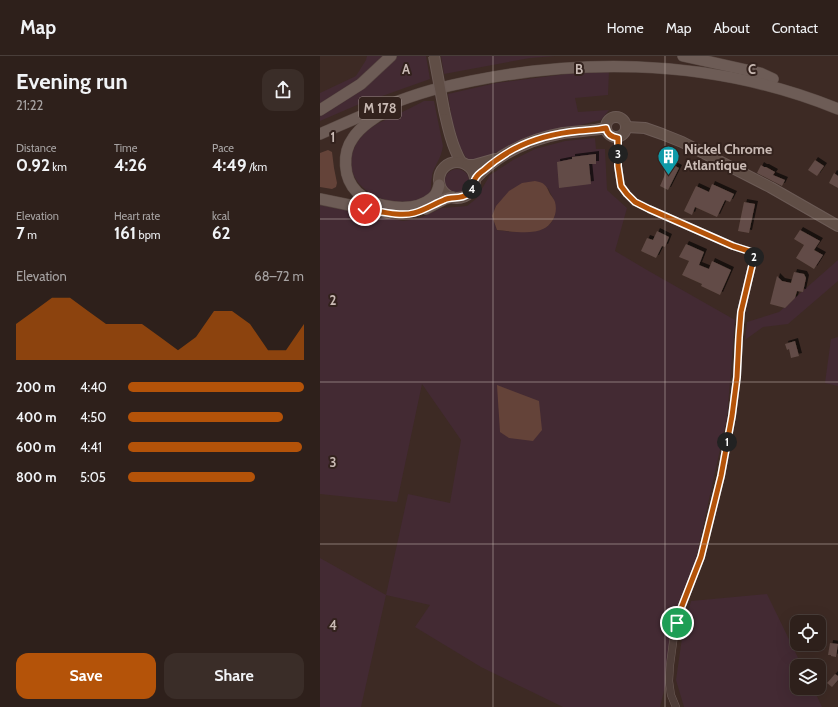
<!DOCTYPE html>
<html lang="en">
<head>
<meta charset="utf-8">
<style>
	body { margin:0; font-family:Cabin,sans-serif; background:#3a2d28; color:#f1f3f6; height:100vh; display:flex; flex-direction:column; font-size:15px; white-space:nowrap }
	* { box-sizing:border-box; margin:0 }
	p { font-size:13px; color:#a7a3a3 }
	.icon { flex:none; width:22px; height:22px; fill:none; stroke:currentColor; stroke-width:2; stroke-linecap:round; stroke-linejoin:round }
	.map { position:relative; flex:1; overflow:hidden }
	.side { display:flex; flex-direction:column; background:#2e201b; width:320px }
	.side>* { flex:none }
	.controls { position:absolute; left:470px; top:559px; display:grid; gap:8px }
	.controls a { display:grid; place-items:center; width:36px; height:36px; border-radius:8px; background:#2e201b; box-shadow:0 4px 16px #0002,0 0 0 1px #493e3a; font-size:20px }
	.pin { position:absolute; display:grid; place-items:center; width:34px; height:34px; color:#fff; margin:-17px; border:2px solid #fff; border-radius:50%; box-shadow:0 1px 4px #0007 }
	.km { position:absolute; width:20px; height:20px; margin:-10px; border-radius:50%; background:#222; color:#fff; font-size:11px; line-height:20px; text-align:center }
	.round { display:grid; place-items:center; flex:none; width:42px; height:42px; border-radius:12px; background:#3a2d28 }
	.summary { display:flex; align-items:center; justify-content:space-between; height:68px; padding:0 16px }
	h1 { font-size:22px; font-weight:700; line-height:30px }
	.metrics { display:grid; grid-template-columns:repeat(3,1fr); gap:6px; height:68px; padding:4px 16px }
	.metrics div { display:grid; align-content:center }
	.metrics b { font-size:17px; font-weight:700 }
	.metrics small { font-size:11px; font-weight:400 }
	.metrics p { font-size:11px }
	.chart { height:112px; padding:8px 16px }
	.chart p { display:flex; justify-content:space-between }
	.chart svg { width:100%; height:72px; margin-top:4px; fill:#b45309; opacity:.7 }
	.button { display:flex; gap:8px; margin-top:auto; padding:8px 16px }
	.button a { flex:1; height:46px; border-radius:12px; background:#b45309; color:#fff; font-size:16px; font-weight:700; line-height:46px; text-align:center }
	.button a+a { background:#3a2d28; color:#f1f3f6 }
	ul { padding:0 16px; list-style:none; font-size:13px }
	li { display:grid; grid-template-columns:64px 48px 1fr; align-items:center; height:30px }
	li i { height:10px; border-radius:5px; background:#b45309 }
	header { display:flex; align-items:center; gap:24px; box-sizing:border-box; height:56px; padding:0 20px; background:#2e201b; border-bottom:1px solid #493e3a }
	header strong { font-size:19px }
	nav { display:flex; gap:22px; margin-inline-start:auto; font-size:14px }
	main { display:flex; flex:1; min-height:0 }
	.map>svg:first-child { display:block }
</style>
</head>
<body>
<header>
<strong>Map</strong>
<nav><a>Home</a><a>Map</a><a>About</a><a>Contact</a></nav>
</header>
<main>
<section class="side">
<div class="summary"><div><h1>Evening run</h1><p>21:22</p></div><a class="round"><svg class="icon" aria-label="share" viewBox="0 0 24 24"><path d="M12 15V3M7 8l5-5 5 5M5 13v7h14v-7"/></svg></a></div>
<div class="metrics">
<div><p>Distance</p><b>0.92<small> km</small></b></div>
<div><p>Time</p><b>4:26</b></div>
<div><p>Pace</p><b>4:49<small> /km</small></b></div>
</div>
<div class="metrics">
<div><p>Elevation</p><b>7<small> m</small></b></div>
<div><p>Heart rate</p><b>161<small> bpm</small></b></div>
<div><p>kcal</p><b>62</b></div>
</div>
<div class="chart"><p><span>Elevation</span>68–72 m</p>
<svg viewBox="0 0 160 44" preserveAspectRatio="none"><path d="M0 44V22L10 14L20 6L30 6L40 14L50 22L60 22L70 22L80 30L90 38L100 30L110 14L120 14L130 22L140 38L150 38L160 22V44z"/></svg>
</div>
<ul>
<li><b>200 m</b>4:40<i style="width:100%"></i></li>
<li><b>400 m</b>4:50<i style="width:88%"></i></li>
<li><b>600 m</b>4:41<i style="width:99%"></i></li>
<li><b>800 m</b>5:05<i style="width:72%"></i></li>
</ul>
<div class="button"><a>Save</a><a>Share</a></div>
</section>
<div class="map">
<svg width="518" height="651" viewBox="0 0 518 651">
	<defs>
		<filter id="shadow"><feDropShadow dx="3" dy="-3" stdDeviation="0" flood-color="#0009"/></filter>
	</defs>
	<rect width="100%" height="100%" fill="#3d2a24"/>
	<g fill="#432a33" fill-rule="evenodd">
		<path d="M47 0H65L27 33 0 48V37L36 20 46 4Z"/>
		<path d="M74 0H106L110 23 37 49 0 65V58Z"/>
		<path d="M121 0H235L210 2 124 18Z"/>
		<path d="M289 15 288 39 255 42 258 56 289 54 281 64 248 72 202 84 166 101 153 104 147 103 145 100 140 91 132 64 128 38 176 27 246 18Z"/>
		<path d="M104 45H114L123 90C122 96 120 102 117 107 115 112 112 116 112 121 110 129 113 136 106 141 102 143 92 147 89 148 85 148 80 147 77 146 39 142 14 108 45 77 53 68 66 64 76 59 86 54 95 50 104 45Z"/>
		<path d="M275 82 276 93H285L287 134 307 152 295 195 327 214 415 264 407 362 376 502 356 553 345 631 340 651H243L161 611 95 571 110 549 66 539 41 651H0V502L66 539 88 438 130 447 141 384 102 328 77 446 0 438V149L83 165 98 163 122 152 147 150 156 143 170 119 193 104 215 93 245 85ZM228 132C229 136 234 142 234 146 242 182 199 177 177 174L172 160 176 150Z"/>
		<circle cx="137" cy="125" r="12"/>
		<path d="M518 204V225L468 268 443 271 425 284 427 266 459 256Z"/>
		<path d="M518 281V330L505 327 511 283Z"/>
		<path d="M447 538 482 610H477V632H493L502 651H364L356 624 362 582 371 545Z"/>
	</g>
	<g fill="#644339">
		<path d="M8 94 12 96 14 112 17 127 16 131 12 133 0 131V97Z"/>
		<path d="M215 125C225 127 226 129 230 138 232 141 234 143 235 146 238 157 233 168 223 173 212 179 189 175 177 174L172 160 176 150 189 135 202 127Z"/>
		<path d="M177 329 219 345 222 374 213 385 189 382 180 376Z"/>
	</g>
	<g fill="#624c46" filter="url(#shadow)">
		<path d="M276 98V108H269L271 128 239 132 237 106 252 103V101Z"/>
		<path d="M495 104 504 110 497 120 488 114Z"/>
		<path d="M350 107 359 112 348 134 340 130Z"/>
		<path d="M441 109 444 111H446L455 116 453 119 465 124 462 130 437 117Z"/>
		<path d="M514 117 518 120V132L509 127Z"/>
		<path d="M392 128 414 138 410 146 405 144 397 161 375 151 372 159 364 155 376 130 389 136Z"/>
		<path d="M424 146 435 148 429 177 418 175Z"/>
		<path d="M480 174 500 185 494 194 503 199 494 213 476 202 484 189 474 183Z"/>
		<path d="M337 175 349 181 345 191 342 190 336 202 321 195 327 182 333 184Z"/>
		<path d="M366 188 384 196 379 209 389 213 392 205 411 214 400 239 381 230 382 228 362 219 369 205 359 201Z"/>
		<path d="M474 216 484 218 486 222 483 236 477 235 475 242 465 252 450 248 457 220 462 225 471 227Z"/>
		<path d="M475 285 479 300 471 302 469 293 467 294 465 288Z"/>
		<path d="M510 587 518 588 516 601 511 600V599H508Z"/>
		<path d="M515 618 518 620V624L512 631 507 627Z"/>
	</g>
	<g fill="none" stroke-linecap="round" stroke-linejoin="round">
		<defs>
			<path id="minor" d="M298 82V110L301 130 307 138 315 146 329 153 413 190 435 197 421 256 419 281 417 321 412 360 401 420 381 501 360 555 354 579 350 609 349 625 351 639 356 651"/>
			<g id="secondary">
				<path d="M124 54C128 72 132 90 141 106"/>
				<circle cx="296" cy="71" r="10"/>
				<path d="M307 71 325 72 342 78 362 86 450 131 518 170"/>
				<circle cx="137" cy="124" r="18"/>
				<path d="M147 109H154L175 103"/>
				<path d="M155 123C178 98 210 83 243 77 257 75 272 75 286 72"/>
			</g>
			<g id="primary">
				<path d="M363 0 440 17 453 23"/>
				<path d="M0 54 41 28 71 0"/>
				<path d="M67 55C56 60 40 71 33 82 22 97 23 122 37 136 54 152 93 158 112 142 116 139 118 134 119 129"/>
				<path d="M0 78C37 62 73 45 112 34 246 0 388 0 518 53"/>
				<path d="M0 143 68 157"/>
				<path d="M106 153 125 143 132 141"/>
			</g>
		</defs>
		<use href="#minor" stroke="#6c5b56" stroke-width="8"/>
		<use href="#secondary" stroke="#6c5b56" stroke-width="12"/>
		<use href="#primary" stroke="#574741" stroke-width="12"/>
		<use href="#minor" stroke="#4e3d38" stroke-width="7"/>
		<use href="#secondary" stroke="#604e46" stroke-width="10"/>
		<use href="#primary" stroke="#6d5c56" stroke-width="11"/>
		<defs>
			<path id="secondary-bridge" d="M114 0 124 54"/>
		</defs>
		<use href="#secondary-bridge" stroke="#6c5b56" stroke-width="12" stroke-linecap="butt"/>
		<use href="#secondary-bridge" stroke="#604e46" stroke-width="10"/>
	</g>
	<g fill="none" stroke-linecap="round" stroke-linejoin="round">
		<defs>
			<path id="route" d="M45 153C59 155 80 161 94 157 105 154 114 148 124 144 132 140 140 144 148 138 155 133 152 128 155 123 157 119 161 116 164 114 173 106 183 99 194 93 213 83 237 77 259 75 268 74 277 74 286 72 287 78 291 81 298 82V110L301 130 307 138 315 146 329 153 413 190 435 197 421 256 419 281 417 321 412 360 401 420 381 501 360 555 357 567"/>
		</defs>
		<use href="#route" stroke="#fff" stroke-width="8"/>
		<use href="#route" stroke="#b45309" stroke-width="5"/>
	</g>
	<path fill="none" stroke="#c9bab4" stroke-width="1" stroke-opacity="0.55" d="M173 0V651M345 0V651M0 163H518M0 326H518M0 488H518"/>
	<defs>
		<symbol id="building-pin" viewBox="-11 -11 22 30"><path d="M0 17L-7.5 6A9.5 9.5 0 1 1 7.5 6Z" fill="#0f9aa8" stroke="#33221d"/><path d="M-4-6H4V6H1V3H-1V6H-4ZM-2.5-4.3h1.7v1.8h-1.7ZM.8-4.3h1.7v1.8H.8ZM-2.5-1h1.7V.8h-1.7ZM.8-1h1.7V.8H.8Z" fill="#fff"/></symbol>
	</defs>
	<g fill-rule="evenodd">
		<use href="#building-pin" x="336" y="88" width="25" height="34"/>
	</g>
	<g text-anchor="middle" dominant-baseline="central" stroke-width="4" stroke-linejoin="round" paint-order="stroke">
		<rect fill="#33221d" stroke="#9c8c87" stroke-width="1" x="39" y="41" width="42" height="22" rx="3"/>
		<g font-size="13" font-weight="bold" fill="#c9bab4">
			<text x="60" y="52">M 178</text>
		</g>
		<g font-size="14" font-weight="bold" fill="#c9bab4" stroke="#33221d" text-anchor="start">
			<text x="364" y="93">Nickel Chrome<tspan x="364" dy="16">Atlantique</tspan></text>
		</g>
	</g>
	<g font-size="13" text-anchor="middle" font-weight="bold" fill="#c9bab4" stroke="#33221d" stroke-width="4" stroke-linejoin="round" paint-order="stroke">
		<text x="86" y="18">A</text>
		<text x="259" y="18">B</text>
		<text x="432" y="18">C</text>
		<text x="13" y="86">1</text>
		<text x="13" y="249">2</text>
		<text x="13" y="411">3</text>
		<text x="13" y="574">4</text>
	</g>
</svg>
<div class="controls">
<a><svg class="icon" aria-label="locate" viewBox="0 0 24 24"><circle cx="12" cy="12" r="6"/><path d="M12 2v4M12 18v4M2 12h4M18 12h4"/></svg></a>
<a><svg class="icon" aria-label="layers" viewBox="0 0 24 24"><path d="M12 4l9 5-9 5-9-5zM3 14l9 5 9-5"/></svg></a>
</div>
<div class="pin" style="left:357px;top:567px;background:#1e9e55"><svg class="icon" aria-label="arrive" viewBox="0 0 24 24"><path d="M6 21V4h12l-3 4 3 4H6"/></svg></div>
<div class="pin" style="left:45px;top:153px;background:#d93025"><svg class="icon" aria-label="check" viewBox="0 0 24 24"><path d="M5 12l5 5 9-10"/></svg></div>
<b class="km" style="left:407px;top:386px">1</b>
<b class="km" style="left:434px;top:201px">2</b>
<b class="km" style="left:298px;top:98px">3</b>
<b class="km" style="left:152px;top:133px">4</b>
</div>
</main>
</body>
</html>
